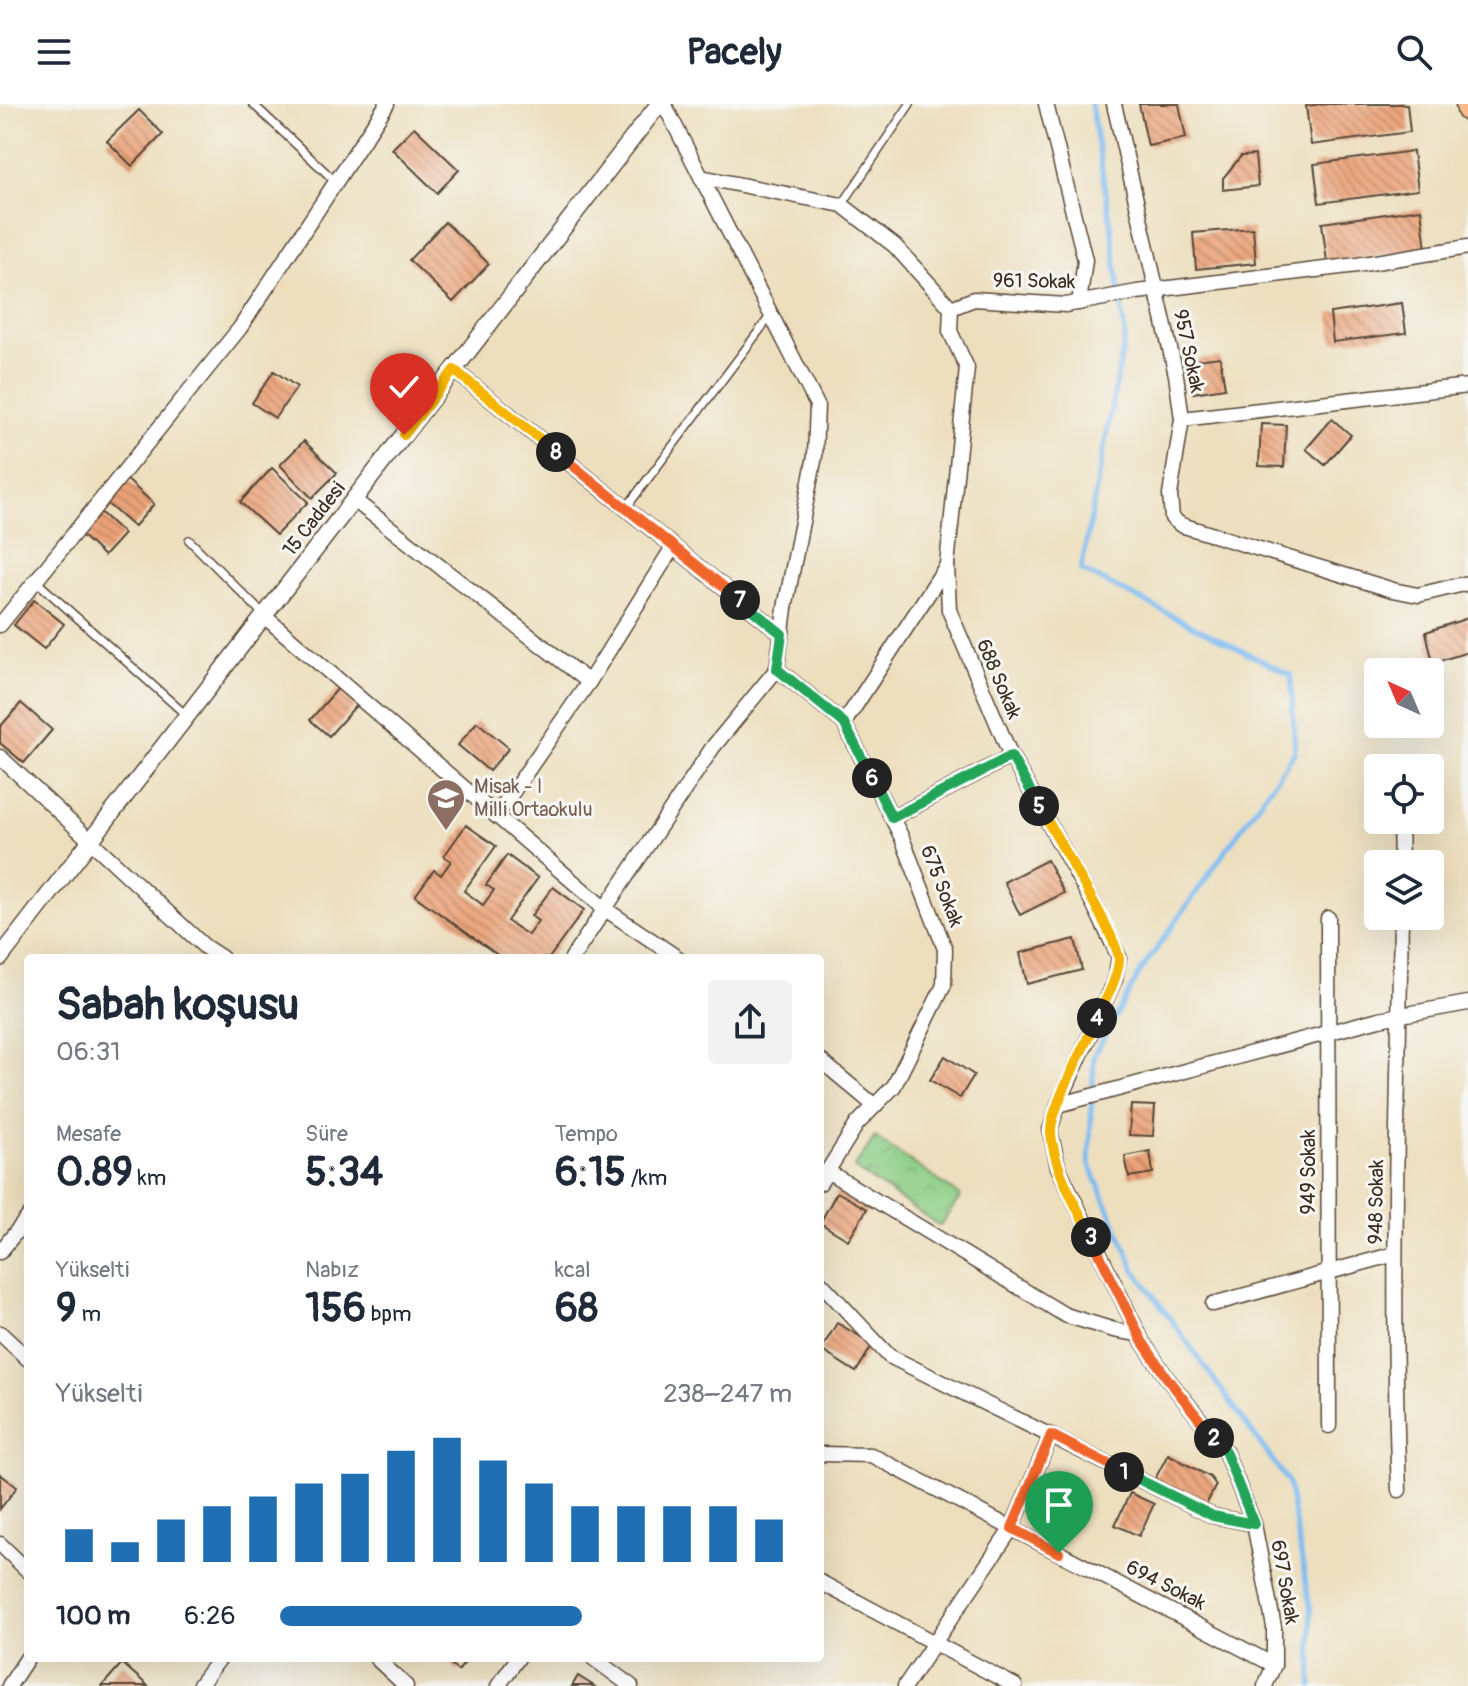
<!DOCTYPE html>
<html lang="tr">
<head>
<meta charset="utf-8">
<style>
	body { margin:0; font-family:Pangolin,sans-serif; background:#f2f2f3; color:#1f2937; height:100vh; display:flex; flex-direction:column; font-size:30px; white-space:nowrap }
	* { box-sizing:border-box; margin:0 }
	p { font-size:26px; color:#747a83 }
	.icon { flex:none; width:44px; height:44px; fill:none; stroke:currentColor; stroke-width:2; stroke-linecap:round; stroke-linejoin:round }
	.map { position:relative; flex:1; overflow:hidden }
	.drawer { position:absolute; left:24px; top:850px; width:800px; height:708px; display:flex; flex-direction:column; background:#fff; border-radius:8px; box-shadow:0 8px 32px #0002 }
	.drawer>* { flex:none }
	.needle { width:52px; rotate:316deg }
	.tools { position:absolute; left:1364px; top:554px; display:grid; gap:16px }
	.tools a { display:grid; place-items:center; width:80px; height:80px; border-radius:8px; background:#fff; box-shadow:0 8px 32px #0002; font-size:40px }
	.pin { position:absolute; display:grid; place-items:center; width:68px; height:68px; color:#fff; margin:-82px -34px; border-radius:50% 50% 50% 0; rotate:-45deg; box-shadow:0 0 8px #0007 }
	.pin .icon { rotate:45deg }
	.km { position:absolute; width:40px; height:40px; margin:-20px; border-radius:50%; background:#222; color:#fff; font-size:22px; line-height:40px; text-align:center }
	.round { display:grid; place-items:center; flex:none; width:84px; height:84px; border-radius:8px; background:#f2f2f3 }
	.head { display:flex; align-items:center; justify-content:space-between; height:136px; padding:0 32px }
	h1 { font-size:44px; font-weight:700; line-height:60px }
	.stats { display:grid; grid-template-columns:repeat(3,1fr); gap:12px; height:136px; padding:8px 32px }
	.stats div { display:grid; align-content:center }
	.stats b { font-size:40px; font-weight:700 }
	.stats small { font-size:22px; font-weight:400 }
	.stats p { font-size:22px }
	.chart { height:224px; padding:16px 32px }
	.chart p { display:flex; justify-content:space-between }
	.chart svg { width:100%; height:144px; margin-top:8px; stroke:#1f6fb2; stroke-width:6 }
	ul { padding:0 32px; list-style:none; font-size:26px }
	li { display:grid; grid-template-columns:128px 96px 1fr; align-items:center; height:60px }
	li i { height:20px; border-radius:10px; background:#1f6fb2 }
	header { display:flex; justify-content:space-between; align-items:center; height:104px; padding:0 32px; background:#fff; font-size:36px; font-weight:700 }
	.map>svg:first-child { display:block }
</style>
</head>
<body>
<header><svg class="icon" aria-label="menu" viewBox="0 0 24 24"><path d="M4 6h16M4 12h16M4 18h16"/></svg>Pacely<svg class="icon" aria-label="search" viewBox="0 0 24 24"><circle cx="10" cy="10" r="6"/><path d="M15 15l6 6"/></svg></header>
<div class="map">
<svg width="1468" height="1582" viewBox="0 0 1468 1582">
	<defs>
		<pattern id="park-crowns" width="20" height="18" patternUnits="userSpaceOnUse" patternTransform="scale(2)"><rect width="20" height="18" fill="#8ccd85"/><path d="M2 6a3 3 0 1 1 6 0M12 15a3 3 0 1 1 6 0" fill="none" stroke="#7ab072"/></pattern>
		<pattern id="building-back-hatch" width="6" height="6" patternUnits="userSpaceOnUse" patternTransform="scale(2)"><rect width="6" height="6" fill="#eba278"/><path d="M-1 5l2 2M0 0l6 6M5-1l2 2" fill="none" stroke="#c08462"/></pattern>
	</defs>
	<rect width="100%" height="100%" fill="#f6f6f2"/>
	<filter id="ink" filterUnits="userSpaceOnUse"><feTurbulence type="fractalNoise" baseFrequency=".0125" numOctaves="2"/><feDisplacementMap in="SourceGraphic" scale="16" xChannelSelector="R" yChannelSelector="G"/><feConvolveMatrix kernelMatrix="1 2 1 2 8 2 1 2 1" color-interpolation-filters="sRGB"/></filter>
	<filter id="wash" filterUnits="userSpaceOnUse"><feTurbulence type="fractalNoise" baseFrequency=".006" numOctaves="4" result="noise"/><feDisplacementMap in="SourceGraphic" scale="32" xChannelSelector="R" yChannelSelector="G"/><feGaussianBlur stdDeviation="1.8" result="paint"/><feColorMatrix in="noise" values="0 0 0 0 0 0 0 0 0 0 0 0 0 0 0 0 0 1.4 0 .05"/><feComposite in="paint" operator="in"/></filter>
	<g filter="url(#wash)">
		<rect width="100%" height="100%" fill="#eddfbe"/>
		<path fill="url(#park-crowns)" stroke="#647c52" stroke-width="2" d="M875 1033 961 1092 940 1122 854 1064Z"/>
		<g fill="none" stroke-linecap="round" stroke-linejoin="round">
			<path stroke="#7dbcf1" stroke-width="5" d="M1091 0 1111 121 1125 232 1081 466 1291 571 1295 648 1141 867 1094 951 1089 1059 1135 1166 1288 1378 1311 1507 1312 1582"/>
		</g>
		<g id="blocks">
			<g fill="url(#building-back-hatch)">
				<path d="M1139 0H1179L1186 34 1148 42Z"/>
				<path d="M1321 0H1407L1410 28 1311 41 1306 2Z"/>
				<path d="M139 6 163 30 132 62 107 37Z"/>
				<path d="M414 23 459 66 437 89 392 45Z"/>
				<path d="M1413 47 1418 86 1319 99 1314 60Z"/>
				<path d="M1255 51 1258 82 1223 86V74L1241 52Z"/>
				<path d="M1421 105 1426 145 1327 158 1322 119Z"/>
				<path d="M445 118 489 160 453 198 409 156Z"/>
				<path d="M1253 124 1256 159 1196 165 1193 129Z"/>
				<path d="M1402 199 1406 229 1333 238 1330 209Z"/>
				<path d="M1220 253 1225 284 1193 289 1188 257Z"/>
				<path d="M274 267 297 283 275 314 252 299Z"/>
				<path d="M1332 315 1351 331 1325 361 1306 345Z"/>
				<path d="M1261 320 1286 321 1284 363 1259 362Z"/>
				<path d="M304 337 337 369 312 394 280 361Z"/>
				<path d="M272 364 308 398 276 431 240 398Z"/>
				<path d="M124 373 154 400 134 423 104 397Z"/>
				<path d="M98 406 124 430 104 452 78 428Z"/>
				<path d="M34 496 64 520 44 545 14 521Z"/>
				<path d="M1468 514V548L1433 559 1426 528Z"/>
				<path d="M340 582 359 598 329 632 310 616Z"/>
				<path d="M21 599 52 626 24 659 0 639V623Z"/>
				<path d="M477 618 509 644 489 667 458 641Z"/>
				<path d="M466 721 496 742 464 787 483 801 494 786 486 781 507 751 538 774 507 817 528 831 538 817 531 812 553 783 584 806 549 854H502L415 792 434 766 441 771 451 757 444 752Z"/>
				<path d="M1047 756 1064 789 1020 811 1004 778Z"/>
				<path d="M1075 835 1082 866 1027 880 1020 849Z"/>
				<path d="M945 952 974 971 960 994 930 976Z"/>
				<path d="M1131 1001 1155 1002 1153 1032 1129 1031Z"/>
				<path d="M1150 1047 1153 1069 1129 1073 1125 1052Z"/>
				<path d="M837 1088 867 1105 848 1136 820 1119Z"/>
				<path d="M837 1219 873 1240 856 1268 821 1246Z"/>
				<path d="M1168 1350 1210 1373 1216 1381 1206 1401 1155 1375Z"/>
				<path d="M0 1370 17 1383 0 1405Z"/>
				<path d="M1130 1389 1154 1400 1139 1432 1115 1421Z"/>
				<path d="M443 1554H469L458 1567Z"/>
				<path d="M122 1559 148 1582H102Z"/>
				<path d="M578 1572 594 1582H572Z"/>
			</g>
		</g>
	</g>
	<g filter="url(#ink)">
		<use href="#blocks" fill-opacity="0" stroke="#564536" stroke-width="2"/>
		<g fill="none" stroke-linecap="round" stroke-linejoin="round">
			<defs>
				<g id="service">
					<path d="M253 0 336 78"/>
					<path d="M842 101 910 0"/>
					<path d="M626 404 771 211"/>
					<path d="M189 436 264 511"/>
					<path d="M36 477 186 611"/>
				</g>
				<g id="minor">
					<path d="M664 0 817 301 815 352 785 504 777 565"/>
					<path d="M1046 0 1085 156 1079 199"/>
					<path d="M1114 0 1176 271 1182 315 1170 391 1172 414 1181 421 1393 486 1418 491 1468 479"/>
					<path d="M701 73 842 101 895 142 951 204"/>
					<path d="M454 266 782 530"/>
					<path d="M1182 315 1468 282"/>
					<path d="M354 396 589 578"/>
					<path d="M947 461 949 506 1011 652 1093 799 1119 853 1115 875 1058 1001 1050 1026 1058 1063 1142 1237 1167 1274 1225 1347 1254 1420 1274 1523V1561L1265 1582"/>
					<path d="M264 512 605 805 678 854"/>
					<path d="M0 521 240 224 387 0"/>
					<path d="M777 565 844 619 902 734 945 845 944 881 894 982 857 1020 820 1079"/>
					<path d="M844 619 947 461 967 264 950 227 951 204 974 195 1066 201 1137 188 1357 161 1468 143"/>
					<path d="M0 653 205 843 222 854"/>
					<path d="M496 712 589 578 673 443"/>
					<path d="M892 714 1011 652"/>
					<path d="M1400 716 1401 760"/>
					<path d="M1328 814 1329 1322"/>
					<path d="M572 854 713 643 777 565"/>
					<path d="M820 956 875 1002"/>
					<path d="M1058 1001 1379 915 1468 899"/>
					<path d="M827 1067 1065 1211 1114 1226 1138 1230"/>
					<path d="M0 1148 28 1113"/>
					<path d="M820 1178 889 1252 1213 1412 1254 1420"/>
					<path d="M1213 1200 1395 1150"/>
					<path d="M0 1229 28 1255"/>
					<path d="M820 1350 871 1351 1274 1561"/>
					<path d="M1399 1386C1391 1194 1398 1003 1401 812"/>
					<path d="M0 1440 28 1467"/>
					<path d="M820 1478 1015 1582"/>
					<path d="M376 1554 406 1582"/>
					<path d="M593 1554 631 1582"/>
					<path d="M9 1582 28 1553"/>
					<path d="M199 1582 220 1554"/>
					<path d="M498 1582 518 1554"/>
					<path d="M905 1582 1012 1424 1051 1331"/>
				</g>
				<path id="tertiary" d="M0 854 659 0"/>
				<path id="trunk" d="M1467 0 1468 6"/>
			</defs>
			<use href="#service" stroke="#564536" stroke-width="10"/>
			<use href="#minor" stroke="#564536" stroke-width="17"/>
			<use href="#tertiary" stroke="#564536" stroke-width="19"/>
			<use href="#trunk" stroke="#564536" stroke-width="25"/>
			<use href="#service" stroke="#fff" stroke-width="7"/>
			<use href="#minor" stroke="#fff" stroke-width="14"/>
			<use href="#tertiary" stroke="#fff" stroke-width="16"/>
			<use href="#trunk" stroke="#fabb8c" stroke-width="22"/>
		</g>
	</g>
	<g fill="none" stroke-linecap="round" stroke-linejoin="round" filter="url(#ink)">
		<defs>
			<path id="split-1" d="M1059 1449 1012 1424 1051 1331 1124 1368"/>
			<path id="split-2" d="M1124 1368 1213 1412 1254 1420 1225 1347 1214 1334"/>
			<path id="split-3" d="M1091 1133 1142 1237 1167 1274 1214 1334"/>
			<path id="split-4" d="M1091 1133C1076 1100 1054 1066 1051 1029 1049 1007 1087 938 1097 914"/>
			<path id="split-5" d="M1039 702C1052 726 1120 837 1119 856 1117 877 1105 896 1097 914"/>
			<path id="split-6" d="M872 674 892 714 1011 652 1039 702"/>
			<path id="split-7" d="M740 496 782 530 777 565 844 619 872 674"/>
			<path id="split-8" d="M556 348 740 496"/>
			<path id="split-9" d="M404 331 454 266 556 348"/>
		</defs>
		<use href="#split-1" stroke="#fff" stroke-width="16"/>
		<use href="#split-2" stroke="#fff" stroke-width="16"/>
		<use href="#split-3" stroke="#fff" stroke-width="16"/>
		<use href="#split-4" stroke="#fff" stroke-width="16"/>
		<use href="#split-5" stroke="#fff" stroke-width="16"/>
		<use href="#split-6" stroke="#fff" stroke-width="16"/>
		<use href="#split-7" stroke="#fff" stroke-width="16"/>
		<use href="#split-8" stroke="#fff" stroke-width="16"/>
		<use href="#split-9" stroke="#fff" stroke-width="16"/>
		<use href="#split-1" stroke="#f0652b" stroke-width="10"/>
		<use href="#split-2" stroke="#22a559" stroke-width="10"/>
		<use href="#split-3" stroke="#f0652b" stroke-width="10"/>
		<use href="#split-4" stroke="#f5b400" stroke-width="10"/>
		<use href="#split-5" stroke="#f5b400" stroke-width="10"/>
		<use href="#split-6" stroke="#22a559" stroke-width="10"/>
		<use href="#split-7" stroke="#22a559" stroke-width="10"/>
		<use href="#split-8" stroke="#f0652b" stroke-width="10"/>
		<use href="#split-9" stroke="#f5b400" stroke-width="10"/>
	</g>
	<defs>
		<symbol id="school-pin" viewBox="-11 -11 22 30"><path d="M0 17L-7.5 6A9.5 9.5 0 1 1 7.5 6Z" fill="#8d6e63" stroke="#f6f6f2"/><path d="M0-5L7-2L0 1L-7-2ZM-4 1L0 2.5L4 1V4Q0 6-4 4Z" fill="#fff"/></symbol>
	</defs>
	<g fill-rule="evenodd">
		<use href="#school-pin" x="424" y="672" width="44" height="60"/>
	</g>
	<g text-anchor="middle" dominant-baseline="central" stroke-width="6" stroke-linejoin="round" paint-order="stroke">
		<g font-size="20" fill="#3b2a1e" stroke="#f6f6f2">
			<text transform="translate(1034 177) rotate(1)">961 Sokak</text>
			<text transform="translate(1189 247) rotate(78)">957 Sokak</text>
			<text transform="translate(314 415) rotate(-52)">15 Caddesi</text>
			<text transform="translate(999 575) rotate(67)">688 Sokak</text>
			<text transform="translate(942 782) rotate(69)">675 Sokak</text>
			<text transform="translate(1308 1068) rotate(-90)">949 Sokak</text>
			<text transform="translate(1376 1098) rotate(-89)">948 Sokak</text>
			<text transform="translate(1285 1478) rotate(80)">697 Sokak</text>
			<text transform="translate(1166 1481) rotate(27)">694 Sokak</text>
		</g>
		<g font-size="20" fill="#785e54" stroke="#f6f6f2" text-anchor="start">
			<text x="474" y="682">Misak - I<tspan x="474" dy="23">Milli Ortaokulu</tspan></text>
		</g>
	</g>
</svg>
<div class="tools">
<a><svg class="needle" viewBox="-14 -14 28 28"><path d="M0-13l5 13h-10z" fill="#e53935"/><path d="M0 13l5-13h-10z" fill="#747a83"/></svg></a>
<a><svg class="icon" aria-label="locate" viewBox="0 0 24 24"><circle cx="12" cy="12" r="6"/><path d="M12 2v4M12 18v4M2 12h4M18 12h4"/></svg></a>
<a><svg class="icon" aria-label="layers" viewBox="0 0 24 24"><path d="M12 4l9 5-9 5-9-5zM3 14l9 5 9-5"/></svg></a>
</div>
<div class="pin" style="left:1059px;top:1449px;background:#1e9e55"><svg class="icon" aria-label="arrive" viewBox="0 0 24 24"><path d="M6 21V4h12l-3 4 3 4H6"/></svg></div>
<div class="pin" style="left:404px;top:331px;background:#d93025"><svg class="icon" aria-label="check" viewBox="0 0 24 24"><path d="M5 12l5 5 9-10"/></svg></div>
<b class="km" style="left:1124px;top:1368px">1</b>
<b class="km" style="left:1214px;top:1334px">2</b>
<b class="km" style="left:1091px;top:1133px">3</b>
<b class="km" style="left:1097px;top:914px">4</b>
<b class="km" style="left:1039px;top:702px">5</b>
<b class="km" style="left:872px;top:674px">6</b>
<b class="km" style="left:740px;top:496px">7</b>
<b class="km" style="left:556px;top:348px">8</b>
<section class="drawer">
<div class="head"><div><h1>Sabah koşusu</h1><p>06:31</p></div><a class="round"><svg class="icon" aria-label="share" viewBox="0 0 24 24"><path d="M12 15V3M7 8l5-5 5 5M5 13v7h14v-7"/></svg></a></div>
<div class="stats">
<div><p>Mesafe</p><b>0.89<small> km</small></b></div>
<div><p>Süre</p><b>5:34</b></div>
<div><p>Tempo</p><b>6:15<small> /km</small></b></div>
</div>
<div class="stats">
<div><p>Yükselti</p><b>9<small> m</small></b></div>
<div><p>Nabız</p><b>156<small> bpm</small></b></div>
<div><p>kcal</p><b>68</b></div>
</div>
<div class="chart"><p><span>Yükselti</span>238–247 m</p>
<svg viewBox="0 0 160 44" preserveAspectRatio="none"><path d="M5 44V34M15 44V38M25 44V31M35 44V27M45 44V24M55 44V20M65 44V17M75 44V10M85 44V6M95 44V13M105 44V20M115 44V27M125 44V27M135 44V27M145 44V27M155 44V31"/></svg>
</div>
<ul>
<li><b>100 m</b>6:26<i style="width:59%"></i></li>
</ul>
</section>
</div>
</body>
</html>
